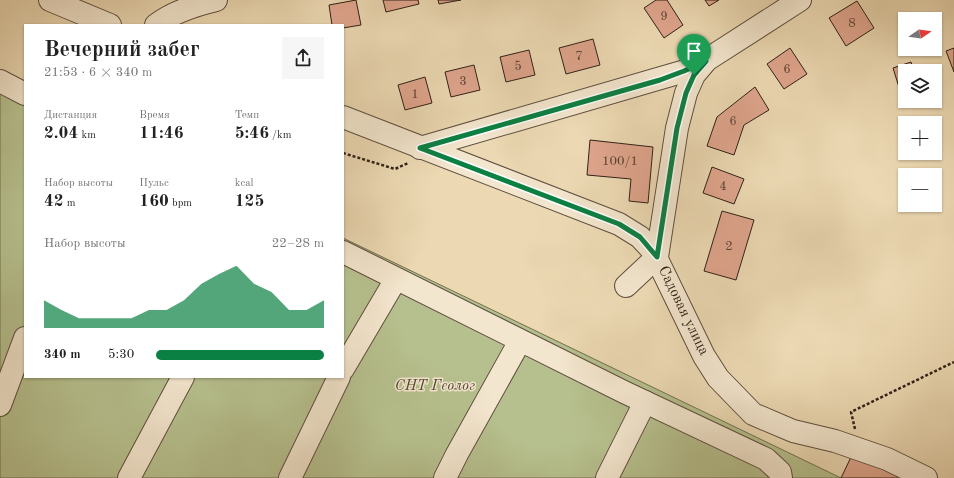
<!DOCTYPE html>
<html lang="ru">
<head>
<meta charset="utf-8">
<style>
	body { margin:0; font-family:"Old Standard TT",serif; background:#f6f6f6; color:#222; height:100vh; display:flex; flex-direction:column; font-size:15px; white-space:nowrap }
	* { box-sizing:border-box; margin:0 }
	p { font-size:13px; color:#767676 }
	.icon { flex:none; width:22px; height:22px; fill:none; stroke:currentColor; stroke-width:2; stroke-linecap:round; stroke-linejoin:round }
	.map { position:relative; flex:1; overflow:hidden }
	.drawer { position:absolute; left:24px; top:24px; width:320px; height:354px; display:flex; flex-direction:column; background:#fff; border-radius:0px; box-shadow:0 1px 3px #0004 }
	.drawer>* { flex:none }
	.needle { width:26px; rotate:77deg }
	.tools { position:absolute; left:898px; top:12px; display:grid; gap:8px }
	.tools a { display:grid; place-items:center; width:44px; height:44px; border-radius:0px; background:#fff; box-shadow:0 1px 3px #0004; font-size:20px }
	.pin { position:absolute; display:grid; place-items:center; width:34px; height:34px; color:#fff; margin:-41px -17px; border-radius:50% 50% 50% 0; rotate:-45deg; box-shadow:0 0 4px #0007 }
	.pin .icon { rotate:45deg }
	.round { display:grid; place-items:center; flex:none; width:42px; height:42px; border-radius:0px; background:#f6f6f6 }
	.headline { display:flex; align-items:center; justify-content:space-between; height:68px; padding:0 20px }
	h1 { font-size:22px; font-weight:800; line-height:30px }
	.stats { display:grid; grid-template-columns:repeat(3,1fr); gap:6px; height:68px; padding:4px 20px }
	.stats div { display:grid; align-content:center }
	.stats b { font-size:17px; font-weight:800 }
	.stats small { font-size:11px; font-weight:400 }
	.stats p { font-size:11px }
	.chart { height:112px; padding:8px 20px }
	.chart p { display:flex; justify-content:space-between }
	.chart svg { width:100%; height:72px; margin-top:4px; fill:#0b8043; opacity:.7 }
	ul { padding:0 20px; list-style:none; font-size:13px }
	li { display:grid; grid-template-columns:64px 48px 1fr; align-items:center; height:30px }
	li i { height:10px; border-radius:5px; background:#0b8043 }
	.map>svg:first-child { display:block }
</style>
</head>
<body>
<div class="map">
<svg width="954" height="478" viewBox="0 0 954 478">
	<rect width="100%" height="100%" fill="#ecd9b3"/>
	<filter id="stains"><feTurbulence type="fractalNoise" baseFrequency=".005" numOctaves="4"/><feColorMatrix values="0 0 0 0 .2 0 0 0 0 .09 0 0 0 0 .02 0 0 0 .5 -.17"/></filter>
	<radialGradient id="worn" r=".72"><stop offset=".6" stop-color="#630" stop-opacity="0"/><stop offset="1" stop-color="#630" stop-opacity=".3"/></radialGradient>
	<path fill="#b6c08e" stroke="#727052" d="M0 73 25 85V377H343V238L841 478H0Z"/>
	<g fill="#dfa58d" stroke="#2f2117">
		<path d="M356 0 361 25 343 28V25H332L329 5Z"/>
		<path d="M383 0H418L419 4 386 12Z"/>
		<path d="M438 0H461L439 4Z"/>
		<path d="M656 0H667L683 25 664 38 644 8Z"/>
		<path d="M705 0H719L709 6Z"/>
		<path d="M857 1 874 28 846 46 829 18Z"/>
		<path d="M593 39 600 65 566 74 559 48Z"/>
		<path d="M790 48 807 74 784 89 767 64Z"/>
		<path d="M954 48V72L946 51Z"/>
		<path d="M529 50 535 75 506 82 500 57Z"/>
		<path d="M911 62 914 71H905V99L903 100 893 68Z"/>
		<path d="M474 65 480 90 451 97 445 72Z"/>
		<path d="M425 77 432 103 405 110 398 85Z"/>
		<path d="M755 87 769 110 744 125 734 155 707 146 717 117Z"/>
		<path d="M590 140 653 147 648 203 629 201 631 179 587 175Z"/>
		<path d="M712 167 744 179 734 204 703 193Z"/>
		<path d="M722 211 754 220 736 280 704 271Z"/>
		<path d="M852 455 903 478H841Z"/>
	</g>
	<g fill="none" stroke-linecap="round" stroke-linejoin="round">
		<defs>
			<g id="minor">
				<path d="M50 0 110 25"/>
				<path d="M156 25C173 12 195 5 216 0"/>
				<path d="M0 81 25 94"/>
				<path d="M343 117 619 224 640 237 653 251 704 356 718 378 753 414 793 431 835 441 887 459 926 478"/>
				<path d="M420 148 685 71 705 61 800 0"/>
				<path d="M343 252 624 392 766 459 780 472 781 478"/>
				<path d="M626 286 657 257 677 128 686 93 694 75 705 62"/>
				<path d="M343 369 396 279"/>
				<path d="M0 405 25 338"/>
				<path d="M129 478 183 377"/>
				<path d="M290 478 339 377"/>
				<path d="M445 478 457 454 520 341"/>
				<path d="M607 478 645 402"/>
			</g>
		</defs>
		<use href="#minor" stroke="#5e4f3e" stroke-width="24"/>
		<g stroke="#2f2117" stroke-width="2.5" stroke-dasharray="3 2" stroke-linecap="butt">
			<path d="M343 153 395 169 408 163"/>
			<path d="M855 429 851 412 954 362"/>
		</g>
		<use href="#minor" stroke="#f3e6ce" stroke-width="22"/>
	</g>
	<g fill="none" stroke-linecap="round" stroke-linejoin="round">
		<defs>
			<path id="route" d="M706 61 694 75 686 93 677 128 657 257 640 237 619 224 420 148 660 80 684 71Z"/>
		</defs>
		<use href="#route" stroke="#fff" stroke-width="8"/>
		<use href="#route" stroke="#0b8043" stroke-width="5"/>
	</g>
	<g text-anchor="middle" dominant-baseline="central" stroke-width="3" stroke-linejoin="round" paint-order="stroke">
		<g font-size="13" fill="#5b4234">
			<text x="664" y="16">9</text>
			<text x="852" y="23">8</text>
			<text x="579" y="56">7</text>
			<text x="518" y="66">5</text>
			<text x="787" y="69">6</text>
			<text x="463" y="81">3</text>
			<text x="415" y="94">1</text>
			<text x="733" y="121">6</text>
			<text x="620" y="161">100/1</text>
			<text x="723" y="186">4</text>
			<text x="729" y="246">2</text>
		</g>
		<g font-size="15" fill="#2f2117" stroke="#f3e6ce">
			<text transform="translate(683 311) rotate(64)">Садовая улица</text>
		</g>
		<g font-size="15" font-style="italic" fill="#514935" stroke="#f3e6ce">
			<text x="435" y="386">СНТ Геолог</text>
		</g>
	</g>
	<rect width="100%" height="100%" filter="url(#stains)"/>
	<rect width="100%" height="100%" fill="url(#worn)"/>
</svg>
<div class="tools">
<a><svg class="needle" viewBox="-14 -14 28 28"><path d="M0-13l5 13h-10z" fill="#e53935"/><path d="M0 13l5-13h-10z" fill="#767676"/></svg></a>
<a><svg class="icon" aria-label="layers" viewBox="0 0 24 24"><path d="M12 4l9 5-9 5-9-5zM3 14l9 5 9-5"/></svg></a>
<a>+</a>
<a>−</a>
</div>
<div class="pin" style="left:694px;top:75px;background:#1e9e55"><svg class="icon" aria-label="arrive" viewBox="0 0 24 24"><path d="M6 21V4h12l-3 4 3 4H6"/></svg></div>
<section class="drawer">
<div class="headline"><div><h1>Вечерний забег</h1><p>21:53 · 6 × 340 m</p></div><a class="round"><svg class="icon" aria-label="share" viewBox="0 0 24 24"><path d="M12 15V3M7 8l5-5 5 5M5 13v7h14v-7"/></svg></a></div>
<div class="stats">
<div><p>Дистанция</p><b>2.04<small> km</small></b></div>
<div><p>Время</p><b>11:46</b></div>
<div><p>Темп</p><b>5:46<small> /km</small></b></div>
</div>
<div class="stats">
<div><p>Набор высоты</p><b>42<small> m</small></b></div>
<div><p>Пульс</p><b>160<small> bpm</small></b></div>
<div><p>kcal</p><b>125</b></div>
</div>
<div class="chart"><p><span>Набор высоты</span>22–28 m</p>
<svg viewBox="0 0 160 44" preserveAspectRatio="none"><path d="M0 44V27L10 33L20 38L30 38L40 38L50 38L60 33L70 33L80 27L90 17L100 11L110 6L120 17L130 22L140 33L150 33L160 27V44z"/></svg>
</div>
<ul>
<li><b>340 m</b>5:30<i style="width:100%"></i></li>
</ul>
</section>
</div>
</body>
</html>
